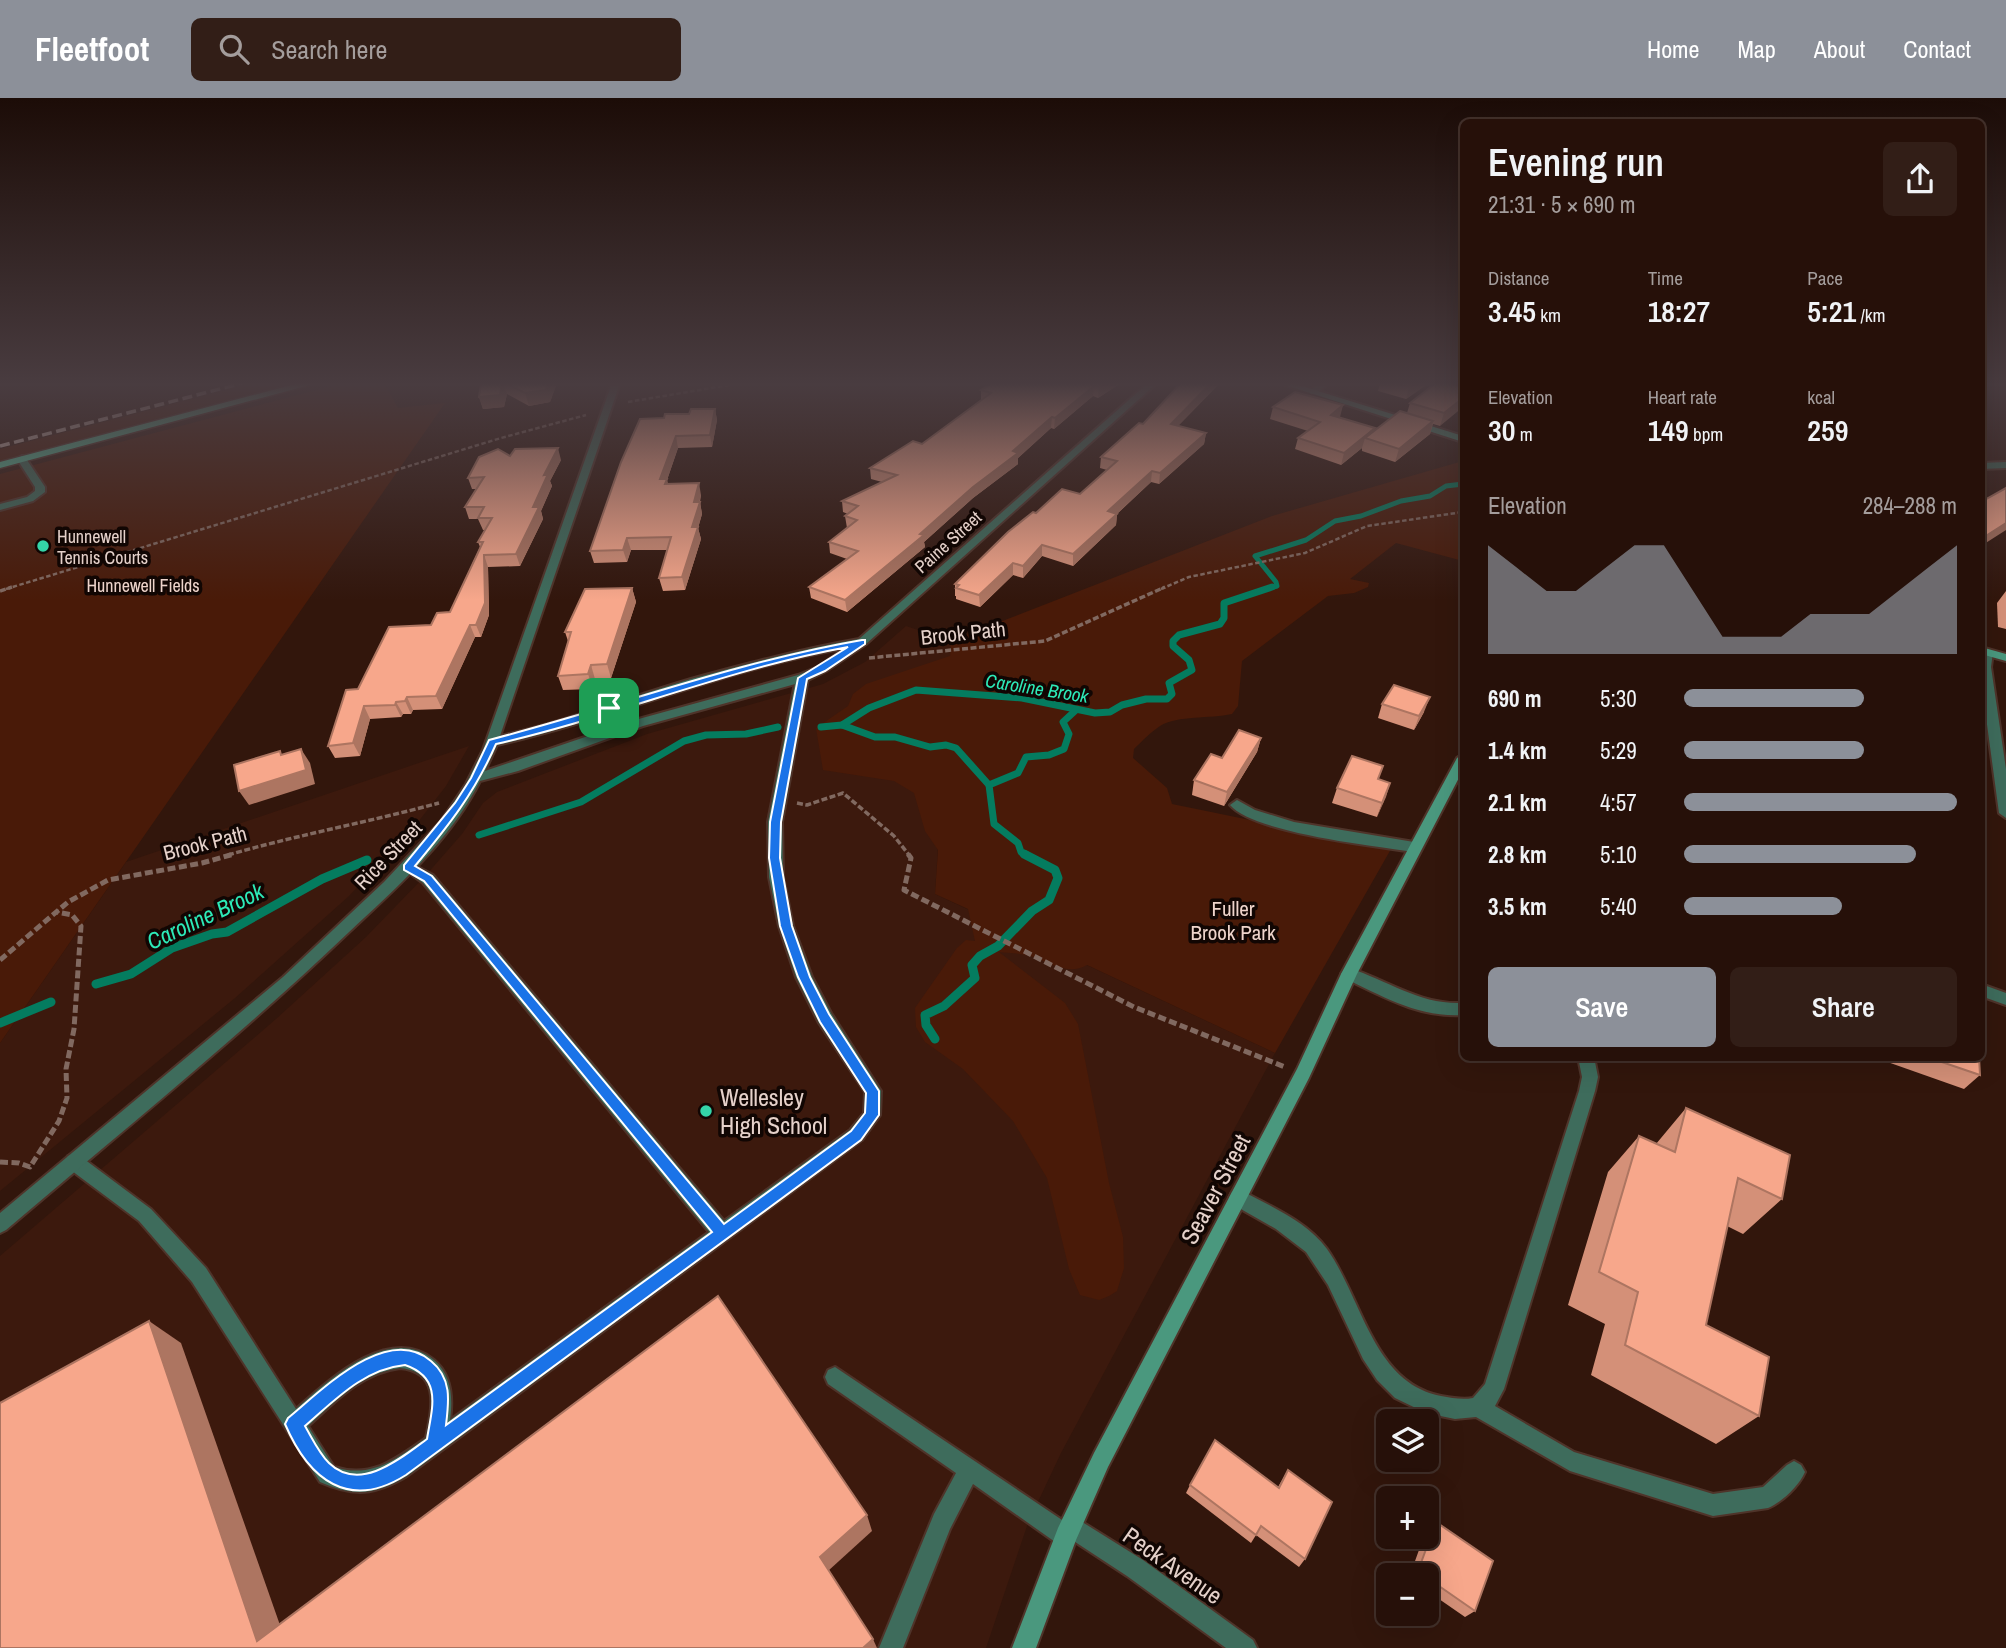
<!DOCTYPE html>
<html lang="en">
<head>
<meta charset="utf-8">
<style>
	body { margin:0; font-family:"Archivo Narrow",sans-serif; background:#321e17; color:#f1f3f6; height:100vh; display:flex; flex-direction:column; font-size:26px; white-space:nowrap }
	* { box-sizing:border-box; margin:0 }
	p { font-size:23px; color:#a49d9c }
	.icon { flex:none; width:38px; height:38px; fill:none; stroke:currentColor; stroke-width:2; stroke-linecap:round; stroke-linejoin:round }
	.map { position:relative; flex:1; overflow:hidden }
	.side { position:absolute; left:1460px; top:21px; width:525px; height:942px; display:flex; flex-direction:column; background:#261009; border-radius:10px; box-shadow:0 7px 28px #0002,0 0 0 2px #42302a }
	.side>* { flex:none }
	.tools { position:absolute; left:1376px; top:1311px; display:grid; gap:14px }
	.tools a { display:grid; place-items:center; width:63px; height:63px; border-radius:10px; background:#261009; box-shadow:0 7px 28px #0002,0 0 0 2px #42302a; font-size:35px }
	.pin { position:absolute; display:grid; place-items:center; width:60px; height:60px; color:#fff; margin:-30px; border-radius:14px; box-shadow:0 4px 10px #0006 }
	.round { display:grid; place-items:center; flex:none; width:74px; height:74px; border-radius:10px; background:#321e17 }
	.headline { display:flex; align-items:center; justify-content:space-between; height:119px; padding:0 28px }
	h1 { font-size:38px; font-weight:600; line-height:52px }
	.figures { display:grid; grid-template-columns:repeat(3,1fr); gap:10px; height:119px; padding:7px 28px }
	.figures div { display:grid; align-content:center }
	.figures b { font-size:30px; font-weight:600 }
	.figures small { font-size:19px; font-weight:400 }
	.figures p { font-size:19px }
	.chart { height:196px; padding:14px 28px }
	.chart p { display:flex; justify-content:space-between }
	.chart svg { width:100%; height:126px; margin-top:7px; fill:#8c9099; opacity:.7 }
	.primary-button { display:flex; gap:14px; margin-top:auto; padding:14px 28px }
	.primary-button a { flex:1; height:80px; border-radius:10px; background:#8c9099; color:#fff; font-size:28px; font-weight:600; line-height:80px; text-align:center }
	.primary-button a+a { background:#321e17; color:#f1f3f6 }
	ul { padding:0 28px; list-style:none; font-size:23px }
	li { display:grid; grid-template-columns:112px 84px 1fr; align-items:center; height:52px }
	li i { height:18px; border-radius:9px; background:#8c9099 }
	header { display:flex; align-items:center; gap:42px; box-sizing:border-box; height:98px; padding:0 35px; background:#8c9099; color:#fff }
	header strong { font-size:33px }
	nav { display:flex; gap:38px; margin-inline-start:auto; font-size:24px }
	.search { width:490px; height:63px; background:#321e17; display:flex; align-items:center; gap:18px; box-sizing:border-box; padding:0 24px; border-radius:10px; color:#a49d9c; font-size:26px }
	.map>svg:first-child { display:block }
</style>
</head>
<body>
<header>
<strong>Fleetfoot</strong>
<div class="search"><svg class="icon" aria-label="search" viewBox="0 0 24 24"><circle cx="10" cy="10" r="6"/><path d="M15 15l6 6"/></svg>Search here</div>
<nav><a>Home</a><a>Map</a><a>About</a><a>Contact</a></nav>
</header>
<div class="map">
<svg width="2006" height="1550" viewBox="0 0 2006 1550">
	<rect width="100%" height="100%" fill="#32160c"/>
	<g fill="#3c190d">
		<path d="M906 528 951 543 935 796 1275 955 1061 1355 1028 1425 986 1550H0V1158L276 921 366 839 427 776 462 736 483 705 497 694 647 636 823 586 865 564Z"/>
		<path d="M469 648 446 688 415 728 349 798 235 900 0 1093V945L126 764Z"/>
	</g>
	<g fill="#491a08">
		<path d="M252 285H292L0 363V351Z"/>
		<path d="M343 285H384L398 310 445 305 0 945V376Z"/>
		<path d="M1463 363V463L1396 445 1350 481 1369 485 1368 489 1354 495 1328 498 1242 563 1238 608 1232 616C1210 621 1178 617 1160 628 1151 634 1142 643 1134 651L1133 660 1167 690 1172 706 1391 751 1275 955 1087 867C1066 879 1048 862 1027 857 1018 855 1008 855 999 854L1065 905 1078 926 1109 1085 1123 1139 1124 1170 1117 1193 1109 1198 1099 1202 1080 1197 1069 1171 1047 1080 1013 1023 963 971 925 944 916 929 915 910 957 850 966 842 975 843 968 811 935 796 938 752 925 733 914 695 894 683 823 672 816 630 848 608 853 596 866 586 950 558 951 543 1272 418Z"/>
	</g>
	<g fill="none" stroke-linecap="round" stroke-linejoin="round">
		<path stroke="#047c5f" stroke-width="5" d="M1267 491 1277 488 1276 484 1255 458 1306 442 1335 423 1361 418 1401 403 1430 398 1446 388 1463 386"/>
		<g stroke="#047c5f" stroke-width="7">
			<path d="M842 627 875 639H895L930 649 946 647 956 650 989 687"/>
			<path d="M821 629 842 627 869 610 916 592 1022 600 1095 615 1110 614 1122 607 1146 601H1167L1172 596 1169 585 1192 572 1189 562 1173 548V543L1179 537 1220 526 1224 520V505L1272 489"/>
			<path d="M479 737 581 704 684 643 706 637 746 636 778 629"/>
			<path d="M1027 757 1021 754 1018 745 994 726 989 687 1018 675 1026 659 1049 657 1064 651 1069 636 1063 624 1076 612"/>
		</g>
		<g stroke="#047c5f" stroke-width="9">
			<path d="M96 886 131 876 172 850 212 836 227 834 322 781 367 762"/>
			<path d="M0 925 51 904"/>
			<path d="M935 941 926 927 925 917 944 908 975 880 972 867 980 858 998 848 1032 813 1049 802 1058 780 1055 772 1024 756"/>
		</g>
		<defs>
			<g id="lane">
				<path d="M22 358 25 359 45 389V394L33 403 0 412V406L27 399 35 393V389L17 361Z"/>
				<path d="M802 576 808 580 782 724 783 779 793 828 812 879 831 915 881 993 880 1017 862 1042 407 1378C375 1397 354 1399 320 1384L192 1184 139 1123 68 1070 65 1064 68 1058 74 1056 80 1058 151 1111 206 1170 296 1311C328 1283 389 1225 434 1262 452 1277 453 1301 450 1322L709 1134 423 785 401 769 408 764 433 777 724 1123 850 1032 864 1015 865 994 819 925 796 879 779 828 769 779 768 724 796 580ZM400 1270C441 1274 432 1310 426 1340 396 1361 372 1381 334 1369L308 1328C336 1303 361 1275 400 1270Z"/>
				<path d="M1237 702 1255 712 1294 724 1414 744 1421 749 1414 754C1375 748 1254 735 1230 707Z"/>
				<path d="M1349 870C1389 883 1420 907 1463 905V917C1419 920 1382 898 1344 880L1341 876 1344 872Z"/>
				<path d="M1578 959H1594L1598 979 1595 993 1504 1291 1495 1308 1574 1354 1713 1396 1763 1389 1787 1367 1794 1363 1801 1367 1805 1374C1799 1388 1782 1404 1768 1410L1713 1418 1570 1373 1476 1319 1455 1321 1426 1315 1395 1300 1377 1282 1363 1261 1328 1187 1306 1154 1276 1131 1232 1106 1229 1100 1232 1094 1238 1092 1244 1094C1274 1110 1307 1124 1327 1151 1362 1200 1373 1285 1441 1298 1452 1300 1462 1302 1473 1300L1485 1286 1579 993 1582 979Z"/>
				<path d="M835 1269 1074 1430 1077 1438 1074 1446 1066 1449 1058 1446 973 1386 950 1431 903 1550H879L934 1416 956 1375 828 1286 825 1279 828 1272Z"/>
			</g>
			<g id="street">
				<path d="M612 285H620L500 638C565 624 627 600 691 581 746 566 802 551 859 541L1148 285H1157L866 546 826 573 806 583 643 628 518 673 480 683C450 743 396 790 348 835 239 939 121 1034 6 1132L0 1135V1115L283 879 384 784 441 723 466 686 483 652ZM846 550 818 569 798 577 635 622 485 673 497 647C615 620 726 571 846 550Z"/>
				<path d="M1320 285H1329L1316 296H1310V292Z"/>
				<path d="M2006 364V370L1981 371V365Z"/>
				<path d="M1987 551 1993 554 1991 569 2006 671V720L1999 715 1981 582V554Z"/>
				<path d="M1981 886 2006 895V907L1981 898Z"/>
				<path d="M1071 1417 1143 1462 1253 1542 1257 1550H1226L1127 1478 1063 1436 1060 1428 1063 1420Z"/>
			</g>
			<g id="secondary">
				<path d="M1279 285H1292L1463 338V344Z"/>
				<path d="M1981 549 2006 556V563L1981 556Z"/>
				<path d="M1463 656V672L1357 876 1309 980 1108 1369 1076 1442 1036 1550H1012L1058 1430 1094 1355 1297 971 1341 876 1457 660Z"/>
			</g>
			<path id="primary" d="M299 285H317L0 370V364Z"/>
		</defs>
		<use href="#lane" stroke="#4f342a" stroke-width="4"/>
		<use href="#street" stroke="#4f342a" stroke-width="4"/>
		<use href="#secondary" stroke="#4f342a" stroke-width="4"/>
		<use href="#primary" stroke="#4f342a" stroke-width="3"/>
		<g stroke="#816960" stroke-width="2.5" stroke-dasharray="4.5 2.5" stroke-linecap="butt">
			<path d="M628 304 741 285"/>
			<path d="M6 491 501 340 586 317"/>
			<path d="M1161 491 1189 479 1305 455 1367 428 1463 414"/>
		</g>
		<g stroke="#816960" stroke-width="3.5" stroke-dasharray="6 2.5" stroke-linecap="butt">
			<path d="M0 493 12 489"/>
			<path d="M869 560 1045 543 1165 489"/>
			<path d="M797 705 807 707 843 695 894 738 909 757"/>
			<path d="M228 757C297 737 369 724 439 705"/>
		</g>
		<g stroke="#816960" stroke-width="5" stroke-dasharray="8 3.5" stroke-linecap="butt">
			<path d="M908 756 911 760 904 792 1134 909 1285 969"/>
			<path d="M0 862 68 804 108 782 202 765 234 756"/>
			<path d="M0 1064 19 1065 30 1069 59 1023 67 1000 66 971 74 931 81 828 72 817 57 814"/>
		</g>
		<use href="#lane" fill="#3e6c5c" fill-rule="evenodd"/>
		<use href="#street" fill="#3e6c5c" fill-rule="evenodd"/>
		<use href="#secondary" fill="#4a987e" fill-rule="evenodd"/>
		<use href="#primary" fill="#52ba98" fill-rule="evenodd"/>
		<path stroke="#c7b2aa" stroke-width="3.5" stroke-dasharray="10 4.5" stroke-linecap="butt" d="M0 348 243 285"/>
	</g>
	<g fill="#d49078">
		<path d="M481 285H557L550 304 529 308 507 296 504 309 483 311 479 299Z"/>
		<path d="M1121 285 1098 300 1093 298 1054 331 1051 330 1018 360V366L973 400 924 444 925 449 847 514 811 500 809 489 847 461 830 455 829 444 847 430 845 418 848 416 843 414 842 403 882 384 871 381 870 370 922 346 981 302V292Z"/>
		<path d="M1220 285 1178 328 1206 335 1204 346 1159 386 1151 384 1117 416 1116 427 1073 468 1042 458 1023 480 1013 477 980 509 956 501V498H955V486L1036 415 1080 396 1107 372 1100 370 1101 359 1143 326Z"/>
		<path d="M1380 285H1429L1406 301 1378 293Z"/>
		<path d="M1463 289 1440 328 1433 326 1430 336 1395 364 1362 353V350L1341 367 1295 351 1298 340 1308 333 1270 321 1273 309 1343 307 1339 319 1374 332 1407 315 1410 305Z"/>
		<path d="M715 311 717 322 712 349 678 350 667 382 668 386 701 397 700 404 702 416 698 430 701 441 685 492 663 493 659 480 667 452H631L627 464 594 465 590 453 664 320Z"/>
		<path d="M561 362 550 383 552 388 541 413 543 421 520 468 488 469 489 517 481 539H475L442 611 413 612 411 616H403L401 619 370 621 360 658 335 660 328 648 358 591 431 527 450 514 480 449 478 444 485 432H483L478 421H469L465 409 476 391H472L468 380Z"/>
		<path d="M632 490 636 504 611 580 595 581 593 591 563 592 558 578 568 543 565 534Z"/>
		<path d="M2006 493V531L1998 529 1997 505Z"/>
		<path d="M1382 606 1424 614 1414 632 1378 620Z"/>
		<path d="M1261 640 1257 654 1224 708 1192 697 1194 682 1222 660Z"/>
		<path d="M1379 682 1390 685 1377 719 1332 705 1337 690Z"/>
		<path d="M1878 959H1979L1980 977 1964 991 1879 961Z"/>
		<path d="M1686 1010 1782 1101 1743 1136 1727 1128 1706 1227 1759 1318 1716 1346 1591 1277 1605 1226 1568 1207 1608 1074 1639 1038 1656 1046Z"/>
		<path d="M1288 1372 1305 1461 1299 1469 1256 1437 1251 1445 1186 1395 1190 1387 1278 1389Z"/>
		<path d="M1436 1424 1475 1513 1465 1519 1426 1492V1477H1410L1424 1438H1426L1427 1432Z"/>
	</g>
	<g fill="#ad7561">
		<path d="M503 285 507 296 504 309 483 311 479 299Z"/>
		<path d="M548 285H557L550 304 529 308 525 295Z"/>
		<path d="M1106 285H1121L1098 300 1099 289Z"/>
		<path d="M1211 285H1220L1170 336 1171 326Z"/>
		<path d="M1415 285H1429L1406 301 1409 289Z"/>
		<path d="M1094 288 1093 298 1054 331 1055 320Z"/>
		<path d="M1463 300V309L1440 328 1444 315Z"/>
		<path d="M1343 307 1340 319 1328 328 1331 317Z"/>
		<path d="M715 311 717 322 712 349 710 337Z"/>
		<path d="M1052 319 1051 330 1018 360V366L973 400 924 444 925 449 847 514 845 502Z"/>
		<path d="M1433 323 1430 336 1395 364 1399 351Z"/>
		<path d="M1375 330 1372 342 1365 340 1362 350 1341 367 1344 355Z"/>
		<path d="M1206 335 1204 346 1159 386 1160 375Z"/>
		<path d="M676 338 678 350 667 382 669 393 660 381Z"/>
		<path d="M558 350 561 362 550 383 552 388 541 413 543 421 520 468 516 456 544 377Z"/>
		<path d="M1152 373 1151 384 1107 425 1108 413Z"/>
		<path d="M699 385 701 397 697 413 700 404 702 416 698 430 701 441 685 492 682 479 692 429 694 404Z"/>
		<path d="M1117 416 1116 427 1073 468V456Z"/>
		<path d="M2006 425V432L1981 448V441Z"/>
		<path d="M627 440 631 452 627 464 623 452Z"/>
		<path d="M1042 447V458L1023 480V468Z"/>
		<path d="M484 457 488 469 489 517 481 539 476 527Z"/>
		<path d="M1013 465V477L980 509 979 497Z"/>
		<path d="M632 490 636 504 611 580 607 566Z"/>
		<path d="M470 527 475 539 442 611 436 598Z"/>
		<path d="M591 567 595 581 593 591 588 576Z"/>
		<path d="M407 599 413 612 411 616 405 603Z"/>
		<path d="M1430 599 1424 614 1414 632 1419 618Z"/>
		<path d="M396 604 403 616 401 619 395 607Z"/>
		<path d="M364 608 370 621 360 658 353 645Z"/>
		<path d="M1261 640 1257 654 1224 708 1227 694Z"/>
		<path d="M301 651 310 665 315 686 249 707 239 693Z"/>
		<path d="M1390 685 1386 699 1377 719 1382 705Z"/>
		<path d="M149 1223 181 1245 288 1550 257 1543Z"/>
		<path d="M867 1417 872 1433 828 1473 820 1459Z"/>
		<path d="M873 1541 877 1550H863Z"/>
	</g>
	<g fill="#f7a78b" stroke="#ad7561" stroke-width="2">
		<path d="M481 285H502L500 297 479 299Z"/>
		<path d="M505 285H548L546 292 525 295Z"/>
		<path d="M993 285H1106L1099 289 1094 288 1055 320 1052 319 1013 353 1018 355 973 389 920 436 924 437 845 502 809 489 858 453 829 444 857 422 845 418 858 408 842 403 897 377 870 370 913 343 922 346 991 295 981 292Z"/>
		<path d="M1181 285H1211L1171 326 1206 335 1160 375 1152 373 1108 413 1117 416 1073 456 1042 447 1023 468 1013 465 979 497 956 490 959 487 955 486 1008 434 1033 414 1036 415 1062 391 1080 396 1117 363 1101 359 1139 325 1143 326Z"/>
		<path d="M1394 285H1415L1409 289Z"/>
		<path d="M1436 285H1449L1463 289V300L1444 315 1410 305Z"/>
		<path d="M1295 294 1343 307 1331 317 1375 330 1344 355 1298 340 1320 324 1273 309Z"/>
		<path d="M691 311H715L710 337 676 338 660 381H667L665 386 699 385 694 404H700L692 429H698L682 479 659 480 671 439 627 440 623 452 590 453 621 364 640 321 664 320 665 316H689Z"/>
		<path d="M1400 313 1433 323 1399 351 1365 340Z"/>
		<path d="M558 350 544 377 548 376 533 409H539L516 456 484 457 485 505 476 527H470L436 598 407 599 405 603 396 604 395 607 364 608 353 645 328 648 346 592 358 591 389 529 431 527 437 515 450 514 483 444H478L492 420H478L484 409H465L484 379 468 380 479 359 498 351 510 358 515 351Z"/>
		<path d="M2006 390V425L1981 441V404Z"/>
		<path d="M632 490 607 566 591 567 588 576 558 578 571 534H565L585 491Z"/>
		<path d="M1394 587 1430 599 1419 618 1382 606Z"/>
		<path d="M1239 632 1261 640 1227 694 1194 682 1211 656 1222 660Z"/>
		<path d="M301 651 306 672 239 693 234 667 280 653 281 657Z"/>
		<path d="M1352 658 1383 668 1378 681 1390 685 1382 705 1337 690Z"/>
		<path d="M1927 959H1979L1980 977Z"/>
		<path d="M1686 1010 1790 1057 1782 1101 1738 1080 1706 1227 1769 1259 1759 1318 1625 1247 1638 1194 1599 1174 1639 1038 1675 1054Z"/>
		<path d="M718 1198 867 1417 820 1459 873 1541 863 1550H0V1305L149 1223 257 1543Z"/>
		<path d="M1215 1342 1279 1390 1288 1372 1332 1404 1305 1461 1261 1428 1256 1437 1190 1387Z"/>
		<path d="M1436 1424 1493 1463 1475 1513 1426 1479V1477H1424L1418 1473Z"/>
	</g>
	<linearGradient id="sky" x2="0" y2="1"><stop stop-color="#1c0c07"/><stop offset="0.57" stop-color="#493c40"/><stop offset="1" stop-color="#493c40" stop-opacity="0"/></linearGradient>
	<rect width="2006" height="502" fill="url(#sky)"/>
	<path fill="#1a73e8" stroke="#fff" stroke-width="2" fill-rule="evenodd" d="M862 542H865V546L825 573 807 581 781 724 780 760 792 828 810 879 829 916 879 993V1017L861 1042 406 1377C349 1413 309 1382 285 1326L288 1320C321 1293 387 1225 431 1263 452 1280 449 1303 446 1327L712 1134 424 783 404 772V767L455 705 471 680 489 642C613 610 735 564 862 542ZM848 549 798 580 770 724 769 760 780 828 798 879 820 924 866 995 865 1015 851 1033 724 1126 432 778 415 768C449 727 474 696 496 646 614 619 728 571 848 549ZM405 1267C443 1280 432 1310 427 1341 401 1360 360 1395 329 1365 319 1355 312 1340 305 1328 335 1302 364 1271 405 1267Z"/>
	<g fill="#34d4a8" stroke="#110603" stroke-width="2.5">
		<circle cx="43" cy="448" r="7"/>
		<circle cx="706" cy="1013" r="7"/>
	</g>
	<g text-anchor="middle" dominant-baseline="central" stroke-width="7" stroke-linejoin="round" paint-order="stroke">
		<g font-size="18" fill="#e5d1ca" stroke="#110603" text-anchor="start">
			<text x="57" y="438">Hunnewell<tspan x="57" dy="21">Tennis Courts</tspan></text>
		</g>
		<g font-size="18" fill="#e5d1ca" stroke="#110603">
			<text transform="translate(948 444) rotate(-42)">Paine Street</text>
		</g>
		<g font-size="18" fill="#eed4cb" stroke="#110603">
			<text x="143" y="487">Hunnewell Fields</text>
		</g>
		<g font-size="19" font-style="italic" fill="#2deab8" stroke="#110603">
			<text transform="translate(1037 590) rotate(9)">Caroline Brook</text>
		</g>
		<g font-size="21" fill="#e5d1ca" stroke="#110603">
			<text transform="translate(963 535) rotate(-6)">Brook Path</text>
			<text transform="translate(205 745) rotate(-14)">Brook Path</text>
			<text transform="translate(388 757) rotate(-46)">Rice Street</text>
		</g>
		<g font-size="21" fill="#eed4cb" stroke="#110603">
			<text x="1233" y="810">Fuller<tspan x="1233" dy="24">Brook Park</tspan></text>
		</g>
		<g font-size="23" font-style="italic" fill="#2deab8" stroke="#110603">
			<text transform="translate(205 818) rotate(-25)">Caroline Brook</text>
		</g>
		<g font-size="24" fill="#e5d1ca" stroke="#110603" text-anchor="start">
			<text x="720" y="999">Wellesley<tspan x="720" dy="28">High School</tspan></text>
		</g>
		<g font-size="24" fill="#e5d1ca" stroke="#110603">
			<text transform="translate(1215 1091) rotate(-62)">Seaver Street</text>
			<text transform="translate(1173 1467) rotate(35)">Peck Avenue</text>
		</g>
	</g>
</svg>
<div class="tools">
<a><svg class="icon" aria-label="layers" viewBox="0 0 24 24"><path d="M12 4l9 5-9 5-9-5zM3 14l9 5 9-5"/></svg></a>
<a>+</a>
<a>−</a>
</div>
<div class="pin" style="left:609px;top:610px;background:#1e9e55"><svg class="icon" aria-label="arrive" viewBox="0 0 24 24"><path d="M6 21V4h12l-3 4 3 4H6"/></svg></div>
<section class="side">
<div class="headline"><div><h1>Evening run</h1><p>21:31 · 5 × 690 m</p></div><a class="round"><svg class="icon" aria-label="share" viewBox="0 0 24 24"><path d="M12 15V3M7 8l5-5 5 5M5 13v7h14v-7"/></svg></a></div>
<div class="figures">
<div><p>Distance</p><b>3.45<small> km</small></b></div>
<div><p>Time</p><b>18:27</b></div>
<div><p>Pace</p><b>5:21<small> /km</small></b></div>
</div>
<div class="figures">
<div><p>Elevation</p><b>30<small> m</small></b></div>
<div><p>Heart rate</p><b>149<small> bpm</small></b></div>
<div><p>kcal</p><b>259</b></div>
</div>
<div class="chart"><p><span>Elevation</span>284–288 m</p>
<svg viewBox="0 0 160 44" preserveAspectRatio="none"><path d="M0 44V6L10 14L20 22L30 22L40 14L50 6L60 6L70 22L80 38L90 38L100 38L110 30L120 30L130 30L140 22L150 14L160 6V44z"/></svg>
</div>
<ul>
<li><b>690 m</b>5:30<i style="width:66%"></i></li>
<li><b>1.4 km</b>5:29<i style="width:66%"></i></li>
<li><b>2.1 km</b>4:57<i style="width:100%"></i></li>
<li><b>2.8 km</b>5:10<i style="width:85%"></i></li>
<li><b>3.5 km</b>5:40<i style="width:58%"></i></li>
</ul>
<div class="primary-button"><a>Save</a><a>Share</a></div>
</section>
</div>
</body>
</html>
